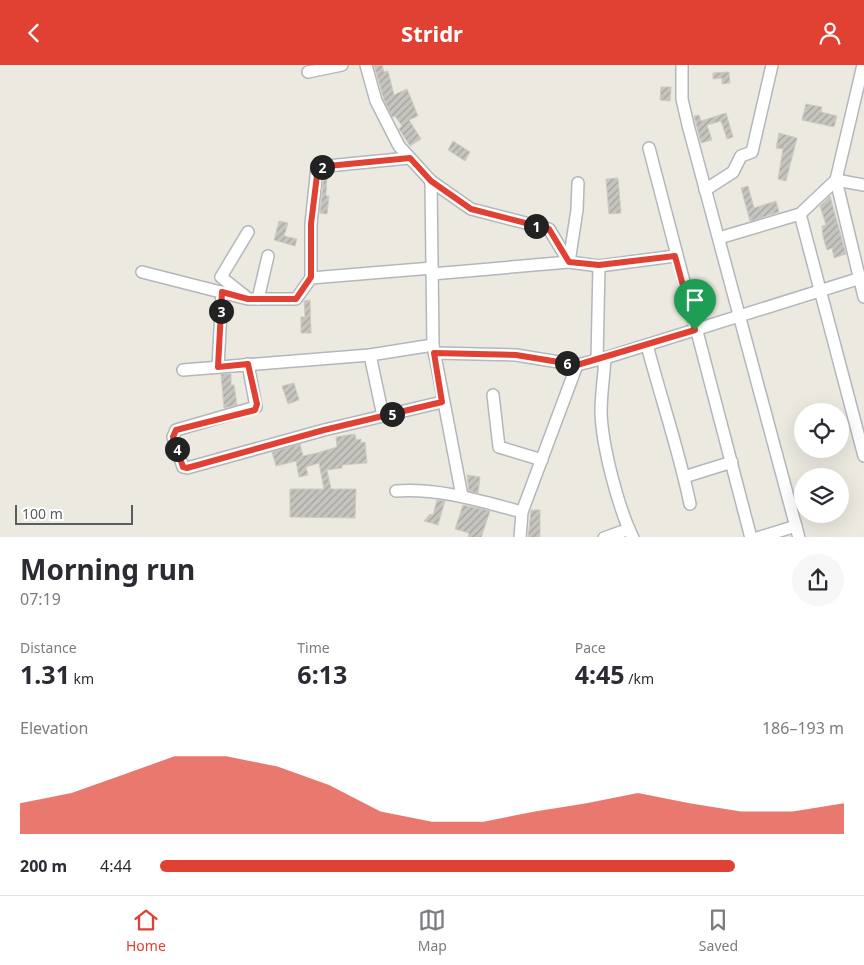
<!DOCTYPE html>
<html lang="en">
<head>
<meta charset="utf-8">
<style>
	body { margin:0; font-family:"Noto Sans",sans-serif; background:#f7f7f7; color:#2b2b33; height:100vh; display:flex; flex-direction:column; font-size:19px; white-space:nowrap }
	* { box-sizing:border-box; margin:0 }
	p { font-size:16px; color:#7c7c81 }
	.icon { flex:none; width:28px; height:28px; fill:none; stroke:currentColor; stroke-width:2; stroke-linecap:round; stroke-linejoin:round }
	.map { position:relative; height:472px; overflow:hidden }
	.sheet { display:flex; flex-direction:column; background:#fff; flex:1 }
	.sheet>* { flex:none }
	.tools { position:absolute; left:794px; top:338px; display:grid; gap:10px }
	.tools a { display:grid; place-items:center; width:55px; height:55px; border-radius:50%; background:#fff; box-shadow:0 5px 20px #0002; font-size:25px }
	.scale { position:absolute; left:15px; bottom:12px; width:118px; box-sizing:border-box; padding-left:5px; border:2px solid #595d61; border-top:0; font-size:14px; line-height:18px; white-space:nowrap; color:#595d61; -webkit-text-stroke:4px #fff; paint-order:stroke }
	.pin { position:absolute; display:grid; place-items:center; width:42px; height:42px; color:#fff; margin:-51px -21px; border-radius:50% 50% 50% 0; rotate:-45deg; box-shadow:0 0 5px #0007 }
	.pin .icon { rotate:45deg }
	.km { position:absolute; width:25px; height:25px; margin:-12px; border-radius:50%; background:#222; color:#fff; font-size:14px; line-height:25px; text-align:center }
	.round { display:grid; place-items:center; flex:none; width:52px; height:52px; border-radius:26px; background:#f7f7f7 }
	.overview { display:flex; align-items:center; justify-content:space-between; height:85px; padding:0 20px }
	h1 { font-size:28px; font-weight:700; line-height:38px }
	.stats { display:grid; grid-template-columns:repeat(3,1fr); gap:8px; height:85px; padding:5px 20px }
	.stats div { display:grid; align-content:center }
	.stats b { font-size:25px; font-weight:700 }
	.stats small { font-size:14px; font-weight:400 }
	.stats p { font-size:14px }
	.chart { height:140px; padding:10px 20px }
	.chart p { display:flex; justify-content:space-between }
	.chart svg { width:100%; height:90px; margin-top:5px; fill:#e04132; opacity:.7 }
	ul { padding:0 20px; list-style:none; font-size:16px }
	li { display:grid; grid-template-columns:80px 60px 1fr; align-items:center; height:38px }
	li i { height:12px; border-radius:6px; background:#e04132 }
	header { display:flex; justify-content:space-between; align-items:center; height:65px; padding:0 20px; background:#e04132; color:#fff; font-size:22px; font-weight:700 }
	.dock { display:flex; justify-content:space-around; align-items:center; height:70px; border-top:1px solid #e1e1e2; background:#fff; font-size:14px; color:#7c7c81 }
	.dock a { display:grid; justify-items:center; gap:2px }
	.dock .on { color:#e04132 }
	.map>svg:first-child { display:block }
</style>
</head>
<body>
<header><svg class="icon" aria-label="back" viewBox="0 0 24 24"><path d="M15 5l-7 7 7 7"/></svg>Stridr<svg class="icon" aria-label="person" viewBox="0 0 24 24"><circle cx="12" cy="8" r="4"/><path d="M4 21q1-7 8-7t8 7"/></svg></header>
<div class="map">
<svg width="864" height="473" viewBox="0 0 864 473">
	<defs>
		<pattern id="building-hatch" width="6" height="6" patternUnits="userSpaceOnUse" patternTransform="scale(1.25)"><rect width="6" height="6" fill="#c6c4be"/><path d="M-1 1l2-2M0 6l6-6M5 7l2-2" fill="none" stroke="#a4a29e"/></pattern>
	</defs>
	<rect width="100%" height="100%" fill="#ece9e1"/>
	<g fill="url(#building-hatch)" stroke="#d0cbbf">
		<path d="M374 0H382L384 7 388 6 394 30 407 24 418 51 409 55 421 74 410 81 399 64 402 61 395 51 392 52 384 35Z"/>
		<path d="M729 7 730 18 722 19V13L713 14V8Z"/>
		<path d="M661 22H671L670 36 660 35Z"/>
		<path d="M806 39 822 42 821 47 837 51 834 62 802 55Z"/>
		<path d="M726 48 733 72 727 74 721 56 707 60 712 75 701 78 694 51 699 50 701 56Z"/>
		<path d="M779 68 797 73 786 116 778 114 783 84 776 83Z"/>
		<path d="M453 76 470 87 465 96 448 85Z"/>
		<path d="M324 109H327L326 131H329L327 149 320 148Z"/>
		<path d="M618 113 621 148 609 149 606 114Z"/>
		<path d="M748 121 754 143 776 136 779 147 750 156 741 123Z"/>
		<path d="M830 131 846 189 834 193 832 183 827 185 823 172 822 161 826 160 820 141Z"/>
		<path d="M279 156 288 158 284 171 297 174 295 181 274 175Z"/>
		<path d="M310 235 311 268H301V252H305L304 236Z"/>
		<path d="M221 309H231V320H234L237 340 224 343Z"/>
		<path d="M294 318 299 335 288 339 282 321Z"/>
		<path d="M355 369 356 375 361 374V378L365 377 367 398 342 400V403L327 405 331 424H356L355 453 290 452V424H324L319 398 306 402 308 410 299 412 296 396 276 401 272 387 300 379 303 391 317 388 337 382 336 372Z"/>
		<path d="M467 410 480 412 478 428 469 426Z"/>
		<path d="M437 435 445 436 438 460 424 456 430 449 433 450Z"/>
		<path d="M463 440 490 446 481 473H468L469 468 455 464Z"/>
		<path d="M531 445H540V473H528Z"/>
	</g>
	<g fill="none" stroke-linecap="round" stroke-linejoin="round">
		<defs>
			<g id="minor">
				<path d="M366 0 376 36 399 81 431 116 471 144 549 164 569 197 599 201 675 191"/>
				<path d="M682 0V34L688 60 799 473"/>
				<path d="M863 0 836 115 864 232"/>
				<path d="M308 7 342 0"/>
				<path d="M649 83 751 473"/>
				<path d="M431 116 433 280 462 431"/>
				<path d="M705 125 733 107 741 91 752 87 772 0"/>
				<path d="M800 149 864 391"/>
				<path d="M719 173 800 149 836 115 864 120"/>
				<path d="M142 207 248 234H296L311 213 432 203"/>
				<path d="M432 209 569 197 577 145 578 118"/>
				<path d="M311 213V159L317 102 409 93"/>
				<path d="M245 231 221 212 248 167"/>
				<path d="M258 234 268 191"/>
				<path d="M647 280C661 334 679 385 690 439"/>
				<path d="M434 288 516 290 577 300 605 293 864 212"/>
				<path d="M370 290 383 351"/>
				<path d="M605 293C604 311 601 329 601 347 602 381 618 442 633 473"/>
				<path d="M597 295 599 201"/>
				<path d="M248 299 256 342 176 365 173 372 183 402 187 403 324 365 442 337"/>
				<path d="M218 302 222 227"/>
				<path d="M183 305 370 290 433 280"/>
				<path d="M493 330 499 382 542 395"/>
				<path d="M684 412 732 397"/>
				<path d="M396 426C440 423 480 436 522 447"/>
				<path d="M520 473 522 447 577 300"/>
				<path d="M604 473 629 464"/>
				<path d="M757 473 796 461"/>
			</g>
		</defs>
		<use href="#minor" stroke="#b3b7bb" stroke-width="14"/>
		<use href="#minor" stroke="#fff" stroke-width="11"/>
	</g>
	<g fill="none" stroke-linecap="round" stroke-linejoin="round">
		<defs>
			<path id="route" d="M410 93 431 116 471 144 549 164 569 197 599 200 675 191 695 265 577 300 516 290 434 288 442 337 324 365 187 403 183 402 173 372 176 365 255 345 257 339 248 299 218 302 222 227 248 234H296L311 212V159L318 102Z"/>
		</defs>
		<use href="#route" stroke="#fff" stroke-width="10"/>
		<use href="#route" stroke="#e04132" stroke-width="6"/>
	</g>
</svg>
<div class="tools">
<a><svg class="icon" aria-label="locate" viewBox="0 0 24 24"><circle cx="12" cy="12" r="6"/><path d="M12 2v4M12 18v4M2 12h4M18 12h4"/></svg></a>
<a><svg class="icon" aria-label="layers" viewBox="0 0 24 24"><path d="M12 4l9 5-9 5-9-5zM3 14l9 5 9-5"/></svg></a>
</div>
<div class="scale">100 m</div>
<div class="pin" style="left:695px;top:265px;background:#1e9e55"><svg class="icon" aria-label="arrive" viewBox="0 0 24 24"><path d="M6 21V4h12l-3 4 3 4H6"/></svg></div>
<b class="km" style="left:536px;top:161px">1</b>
<b class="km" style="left:322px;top:102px">2</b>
<b class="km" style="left:221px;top:246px">3</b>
<b class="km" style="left:177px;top:384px">4</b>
<b class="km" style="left:392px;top:349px">5</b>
<b class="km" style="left:567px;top:298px">6</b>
</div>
<section class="sheet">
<div class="overview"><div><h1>Morning run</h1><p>07:19</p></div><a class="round"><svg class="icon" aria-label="share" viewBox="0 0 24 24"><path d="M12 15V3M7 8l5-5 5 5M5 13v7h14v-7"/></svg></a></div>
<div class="stats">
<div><p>Distance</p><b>1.31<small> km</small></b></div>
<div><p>Time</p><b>6:13</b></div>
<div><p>Pace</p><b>4:45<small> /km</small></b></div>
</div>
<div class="chart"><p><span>Elevation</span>186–193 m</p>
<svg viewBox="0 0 160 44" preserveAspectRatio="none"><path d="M0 44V29L10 24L20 15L30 6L40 6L50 11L60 20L70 33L80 38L90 38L100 33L110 29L120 24L130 29L140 33L150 33L160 29V44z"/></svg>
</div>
<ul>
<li><b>200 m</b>4:44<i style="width:84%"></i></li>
</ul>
</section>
<nav class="dock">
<a class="on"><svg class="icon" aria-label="home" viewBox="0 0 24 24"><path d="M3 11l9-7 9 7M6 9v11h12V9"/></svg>Home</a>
<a><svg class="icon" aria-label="map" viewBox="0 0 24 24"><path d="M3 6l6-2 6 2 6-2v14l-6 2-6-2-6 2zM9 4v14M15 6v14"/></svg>Map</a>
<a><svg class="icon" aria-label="saved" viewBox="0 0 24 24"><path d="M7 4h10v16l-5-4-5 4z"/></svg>Saved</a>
</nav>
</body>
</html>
